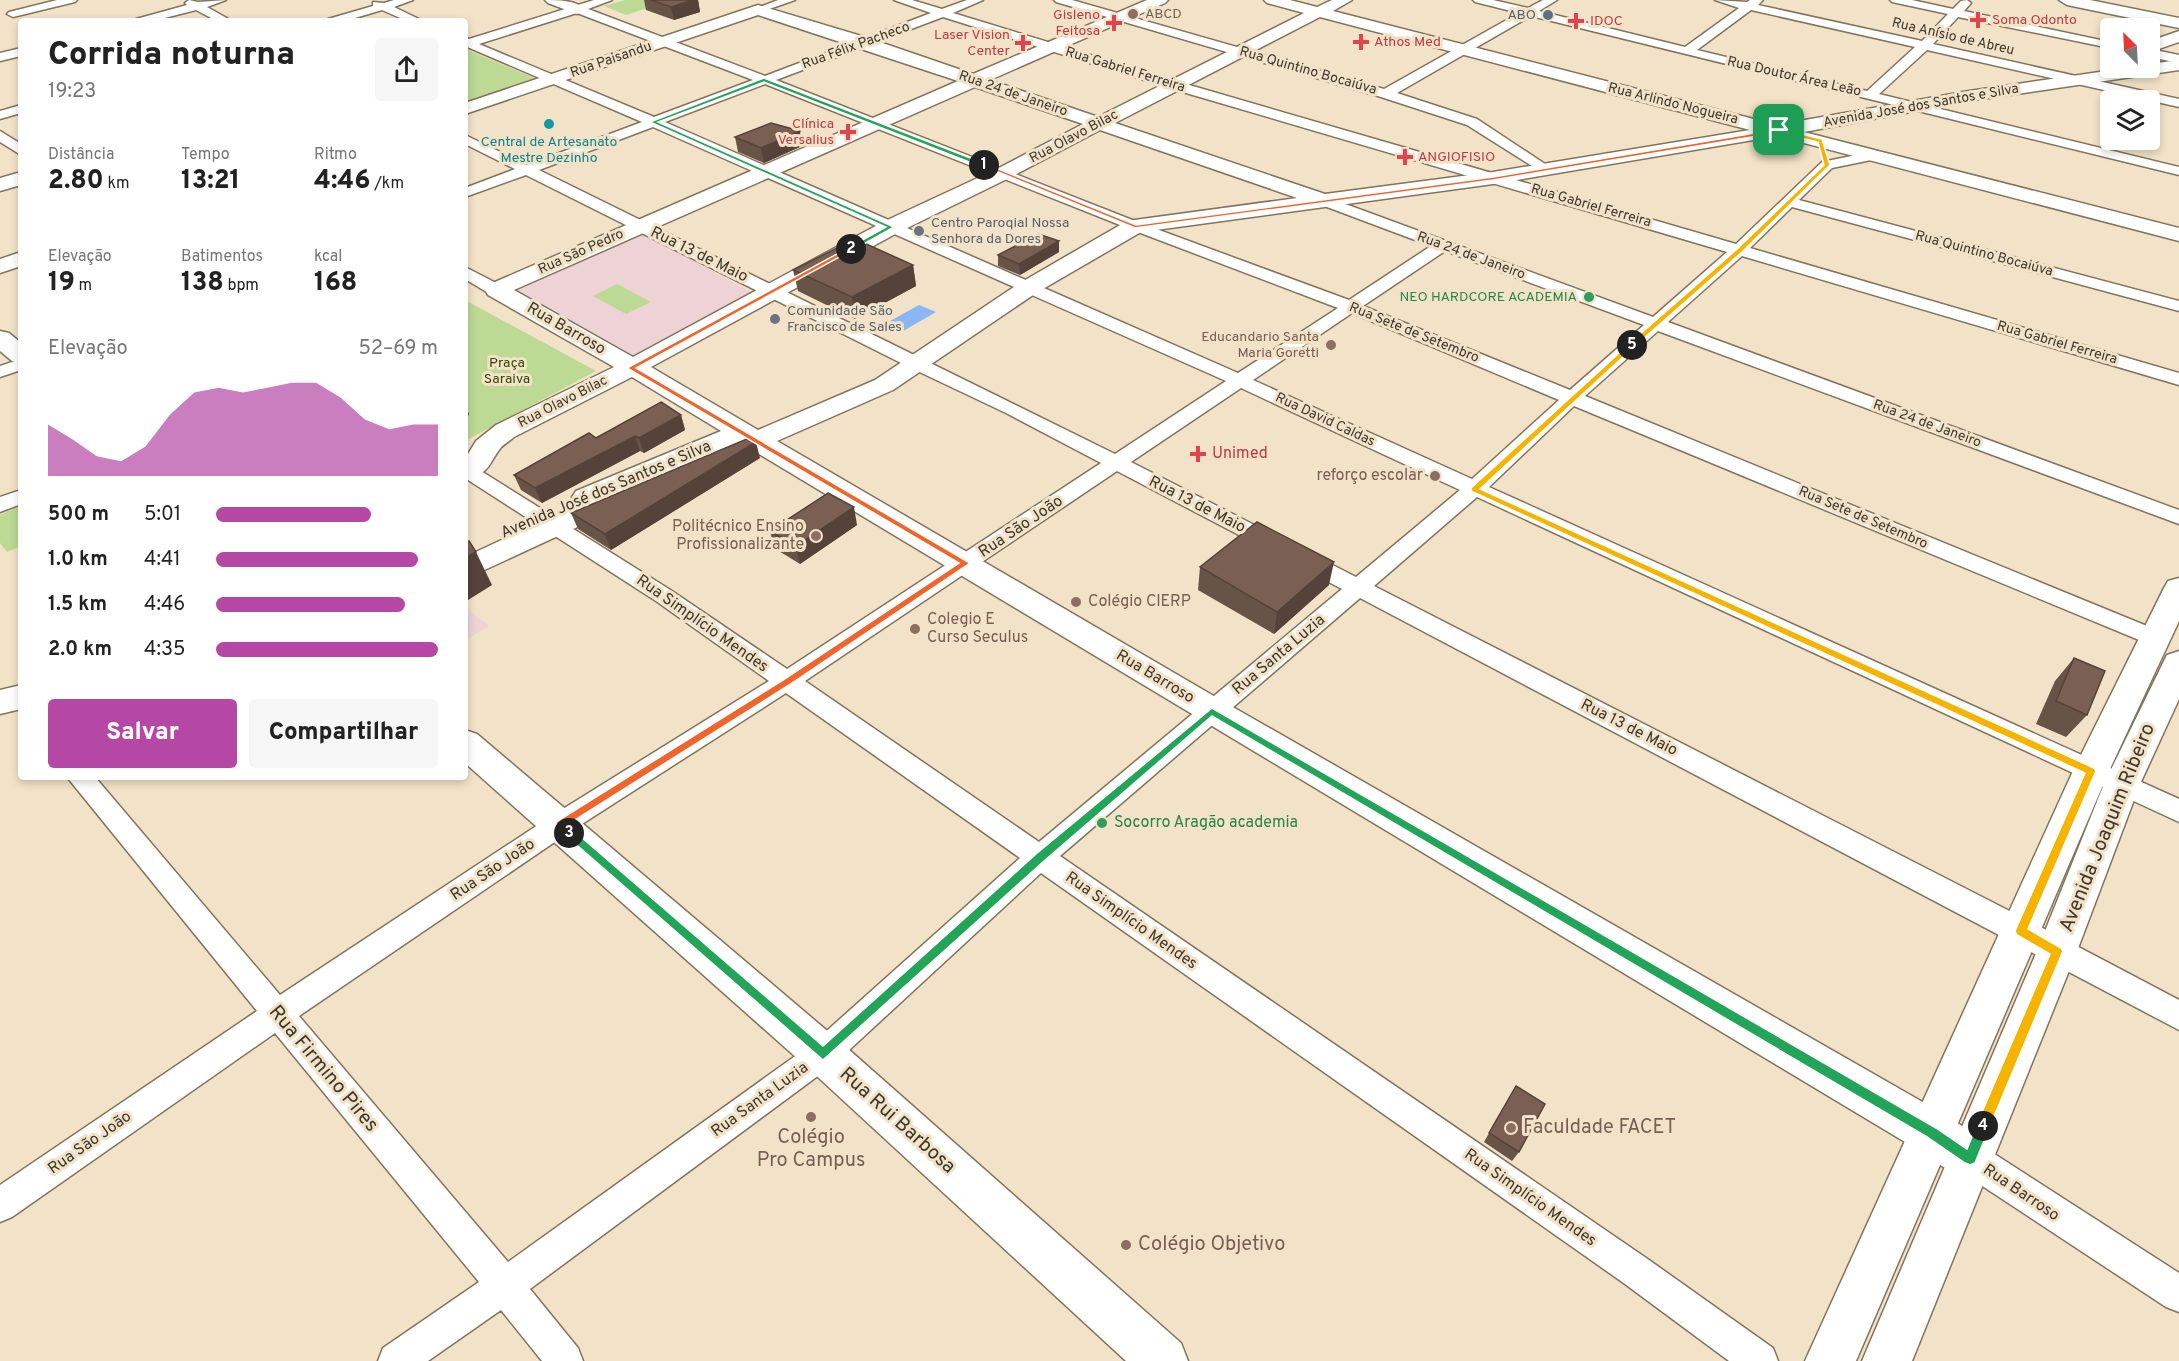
<!DOCTYPE html>
<html lang="pt">
<head>
<meta charset="utf-8">
<style>
	body { margin:0; font-family:Overpass,sans-serif; background:#f6f6f6; color:#222; height:100vh; display:flex; flex-direction:column; font-size:22px; white-space:nowrap }
	* { box-sizing:border-box; margin:0 }
	p { font-size:20px; color:#767676 }
	.icon { flex:none; width:33px; height:33px; fill:none; stroke:currentColor; stroke-width:2; stroke-linecap:round; stroke-linejoin:round }
	.map { position:relative; flex:1; overflow:hidden }
	.details { position:absolute; left:18px; top:18px; width:450px; height:762px; display:flex; flex-direction:column; background:#fff; border-radius:6px; box-shadow:0 3px 9px #0003 }
	.details>* { flex:none }
	.needle { width:39px; rotate:336deg }
	.buttons { position:absolute; left:2100px; top:18px; display:grid; gap:12px }
	.buttons a { display:grid; place-items:center; width:60px; height:60px; border-radius:6px; background:#fff; box-shadow:0 3px 9px #0003; font-size:30px }
	.pin { position:absolute; display:grid; place-items:center; width:51px; height:51px; color:#fff; margin:-26px; border-radius:12px; box-shadow:0 3px 9px #0006 }
	.km { position:absolute; width:30px; height:30px; margin:-15px; border-radius:50%; background:#222; color:#fff; font-size:16px; line-height:30px; text-align:center }
	.round { display:grid; place-items:center; flex:none; width:63px; height:63px; border-radius:6px; background:#f6f6f6 }
	.summary { display:flex; align-items:center; justify-content:space-between; height:102px; padding:0 30px }
	h1 { font-size:33px; font-weight:800; line-height:45px }
	.figures { display:grid; grid-template-columns:repeat(3,1fr); gap:9px; height:102px; padding:6px 30px }
	.figures div { display:grid; align-content:center }
	.figures b { font-size:26px; font-weight:800 }
	.figures small { font-size:16px; font-weight:400 }
	.figures p { font-size:16px }
	.chart { height:168px; padding:12px 30px }
	.chart p { display:flex; justify-content:space-between }
	.chart svg { width:100%; height:108px; margin-top:6px; fill:#b648a5; opacity:.7 }
	.action { display:flex; gap:12px; margin-top:auto; padding:12px 30px }
	.action a { flex:1; height:69px; border-radius:6px; background:#b648a5; color:#fff; font-size:24px; font-weight:800; line-height:69px; text-align:center }
	.action a+a { background:#f6f6f6; color:#222 }
	ul { padding:0 30px; list-style:none; font-size:20px }
	li { display:grid; grid-template-columns:96px 72px 1fr; align-items:center; height:45px }
	li i { height:15px; border-radius:8px; background:#b648a5 }
	.map>svg:first-child { display:block }
</style>
</head>
<body>
<div class="map">
<svg width="2179" height="1361" viewBox="0 0 2179 1361">
	<rect width="100%" height="100%" fill="#f2e2c7"/>
	<g fill="#edd3d6">
		<path d="M639 232 758 295 630 361 509 291Z"/>
		<path d="M465 607 489 626 465 640Z"/>
	</g>
	<g fill="#bcda94">
		<path d="M625 0H672L626 15 604 6Z"/>
		<path d="M465 49 544 82 465 108Z"/>
		<path d="M617 284 651 302 626 314 593 296Z"/>
		<path d="M465 300 596 371 465 441Z"/>
		<path d="M21 505V546L7 552 0 543V515Z"/>
	</g>
	<path fill="#8ab6f3" d="M919 305 936 312 898 334 881 326Z"/>
	<g fill="none" stroke-linecap="round" stroke-linejoin="round">
		<defs>
			<g id="street">
				<path d="M57 0H77L75 2 13 17 7 14 9 12Z"/>
				<path d="M189 0 198 2 226 0 207 7 232 21H217L196 10 153 21H134L136 19 187 5 185 3Z"/>
				<path d="M394 0H413L394 7 423 21H407L382 10 345 21H326L328 19 373 6V2L384 3Z"/>
				<path d="M594 0H612L588 9 765 76 931 13 894 0H912L942 9 967 0H983L953 13 1179 82 1736 244 1822 162 1876 151 1883 155 1881 158 1832 168 1799 200 2179 301V311L1792 207 1750 248 2179 373V385L1742 256 1668 322 2179 510V524L1658 331 1585 396 2164 633 2168 639 2164 645 2156 647 1574 406 1489 487 2179 799V822L1477 497 1374 586 2031 922 2179 1000V1030L1360 598 1060 856 1649 1260 1773 1348 1778 1361H1729L1625 1284 1041 873 834 1064 530 1289 578 1348 583 1361H542L501 1310 428 1361H378L383 1348 479 1282 275 1033 12 1217 0 1222V1185L257 1011 67 777H95L280 995 550 817 769 681 656 601 465 478V464L473 466 672 591 787 669 1101 463 1006 413 909 367 526 175 465 197V188L515 169 465 144V135L527 165 642 122 465 46V38L469 39ZM577 13 753 80 654 117 479 44ZM943 17 1169 88 1727 252 1653 317 1329 198H1319L1317 201 1319 204 1431 246 1349 300 1140 223 776 80ZM765 84 1130 229 1338 308 1238 373 665 122ZM653 127 1226 381 1115 454 539 170ZM1445 251 1644 325 1570 390 1363 306ZM1352 313 1559 400 1472 479 1253 380ZM1241 388 1460 490 1356 577 1131 462ZM1117 471 1342 589 1039 842 805 681ZM786 693 1020 858 812 1044 508 1262 299 1016 568 833Z"/>
				<path d="M778 0H795L758 13 752 10Z"/>
				<path d="M1054 0H1072L1384 89 1519 13 1475 2 1473 0H1493L1528 8 1543 0H1557L1539 11 1685 47 1739 8 1715 0 1747 2 1750 0H1763L1758 5 1922 41 1948 14 1892 2 1890 0H1912L1953 9 1961 1 1967 0 1971 3 1964 11 2110 42V48L1958 17 1933 44 2179 99V107L1927 50 1879 94 2179 167V175L1531 16 1397 93 1477 119 1548 166 1550 169 1548 172 1543 173 1467 125 1381 97 1056 2ZM1751 10 1915 47 1867 91 1697 50Z"/>
				<path d="M21 48V56L0 61V53Z"/>
				<path d="M2150 49 2179 55V63L2150 57Z"/>
				<path d="M21 105V113L0 119V111Z"/>
				<path d="M0 131 21 144V155L0 142Z"/>
				<path d="M465 267 502 286 504 290 502 294H490L465 279Z"/>
				<path d="M21 359V370L0 377V366Z"/>
				<path d="M21 490V504L0 512V497Z"/>
				<path d="M1970 1142 1982 1146 2179 1273V1312L2166 1307 1958 1170 1954 1158 1958 1146Z"/>
			</g>
			<g id="secondary">
				<path d="M545 0C559 0 575 0 585 9L577 14 548 3Z"/>
				<path d="M1147 0H1168L1165 3 990 80 1098 117 1304 13 1267 3 1264 0H1290L1317 7 1332 0H1352L1333 11 1777 125 1969 91 2127 68H2150V64L2179 60V70L1969 101 1804 132 2179 228V241L1777 136 1493 184 1141 232 1036 293 893 390 777 441 1224 702 1947 1116 1986 1142 1993 1158 1986 1174 1970 1181 1954 1174 1915 1148 754 451 723 465 713 467 703 465 700 459 622 492 629 499 625 505 465 579V557L579 504 572 497 576 491 721 431 632 377 514 437C510 441 502 445 499 450 486 468 491 472 465 478V459L476 441 496 425 614 367 488 295 485 290 488 285 958 81 758 15 465 114V103L758 5 868 38 973 74ZM1320 17 1750 130 1493 172 1325 194 1115 123ZM975 87 1083 124 997 169 883 222 633 357 514 290ZM1100 130 1297 198 1127 221 1020 283 875 380 758 430 651 367 899 232 1011 177Z"/>
				<path d="M2059 0H2090L2179 18V28L2067 5Z"/>
				<path d="M2179 31V42L2150 52V41Z"/>
				<path d="M21 172V185L0 191V178Z"/>
				<path d="M21 252V266L0 273V259Z"/>
				<path d="M0 331 9 333 21 343V363L12 361 0 351Z"/>
				<path d="M21 685V709L0 714V690Z"/>
				<path d="M465 730 477 734 838 1040 1181 1343 1188 1361H1126L808 1068 465 763Z"/>
			</g>
			<g id="primary">
				<path d="M2179 578V621L2109 771 1856 1361H1805L2073 771 2164 588 2168 581Z"/>
				<path d="M2179 651V699L2140 784 2077 951 1912 1361H1862L2037 951 2104 784 2163 663 2167 655Z"/>
			</g>
		</defs>
		<use href="#street" stroke="#82745c" stroke-width="3"/>
		<use href="#secondary" stroke="#82745c" stroke-width="3"/>
		<use href="#primary" stroke="#82745c" stroke-width="3"/>
		<use href="#street" fill="#fff" fill-rule="evenodd"/>
		<use href="#secondary" fill="#fff" fill-rule="evenodd"/>
		<use href="#primary" fill="#fff" fill-rule="evenodd"/>
	</g>
	<g fill="#685347">
		<path d="M644 0H698L700 12 674 20 646 10Z"/>
		<path d="M735 137 802 146 764 163 738 152Z"/>
		<path d="M1059 252 1020 275 998 266V255Z"/>
		<path d="M913 265 916 286 855 319 798 291 793 270Z"/>
		<path d="M681 415 685 430 644 453 640 451 542 503 521 490 514 475Z"/>
		<path d="M760 458 611 550 578 529 571 513Z"/>
		<path d="M857 525 800 564 774 548 770 531Z"/>
		<path d="M1200 567 1329 585 1274 634 1198 590Z"/>
		<path d="M2074 658 2087 715 2066 737 2036 724 2055 681Z"/>
		<path d="M1516 1086 1519 1152 1512 1161 1484 1142Z"/>
	</g>
	<g fill="#554339">
		<path d="M693 0H698L700 12 674 20 671 7Z"/>
		<path d="M800 131 802 146 764 163 761 148Z"/>
		<path d="M1059 241V252L1020 275 1019 264Z"/>
		<path d="M913 265 916 286 855 319 852 297Z"/>
		<path d="M465 405 469 414 465 424Z"/>
		<path d="M681 415 685 430 644 453 639 438Z"/>
		<path d="M635 436 640 451 542 503 535 488Z"/>
		<path d="M465 437 467 442 465 451Z"/>
		<path d="M756 442 760 458 611 550 605 534Z"/>
		<path d="M854 507 857 525 800 564 796 546Z"/>
		<path d="M476 552 492 585 465 602V558Z"/>
		<path d="M1334 562 1329 585 1274 634 1277 612Z"/>
	</g>
	<g fill="#796052" stroke="#554339" stroke-width="1.5">
		<path d="M651 0H693L671 7Z"/>
		<path d="M771 123 800 131 761 148 735 137Z"/>
		<path d="M1038 234 1059 241 1019 264 998 255Z"/>
		<path d="M855 239 913 265 852 297 793 270Z"/>
		<path d="M661 402 681 415 639 438 635 436 535 488 514 475 589 433 596 438Z"/>
		<path d="M749 438 756 442 605 534 571 513Z"/>
		<path d="M828 493 854 507 796 546 770 531Z"/>
		<path d="M1257 522 1334 562 1277 612 1200 567Z"/>
		<path d="M469 541 476 552 465 558V543Z"/>
		<path d="M2074 658 2105 671 2087 715 2056 701Z"/>
		<path d="M1516 1086 1545 1104 1519 1152 1489 1133Z"/>
	</g>
	<path fill="#f0652b" stroke="#fff" stroke-width="1.5" d="M1779 129 1781 132 1493 180 1135 228 981 165 986 164 1136 225 1493 177Z"/>
	<path fill="#22a559" stroke="#fff" stroke-width="1.5" d="M764 78 986 164 987 165 982 167 764 82 658 122 894 227 853 250H848V248L886 227 650 122Z"/>
	<path fill="#f0652b" stroke="#fff" stroke-width="1.5" d="M848 248 854 249 636 368 970 563 789 685 567 825 574 833 569 838 556 828V822L783 680 959 563 627 368Z"/>
	<path fill="#22a559" stroke="#fff" stroke-width="1.5" d="M1212 708 1936 1128 1967 1149 1978 1122 1983 1120 1988 1122 1990 1126 1975 1163 1970 1165 1965 1163 1927 1137 1212 716 1044 861 823 1060 563 833 569 829 573 830 823 1046 1036 854Z"/>
	<path fill="#f5b400" stroke="#fff" stroke-width="1.5" d="M1630 343 1636 345 1480 489 2094 768 2096 771 2028 929 2061 948 2063 951 1988 1131 1983 1133 1978 1131 1976 1126 2050 954 2017 935 2015 931 2085 773 1471 491V488Z"/>
	<path fill="#f5b400" stroke="#fff" stroke-width="1.5" d="M1779 129 1822 139 1830 165 1742 252 1635 346H1630V343L1737 249 1824 165 1818 142 1777 132Z"/>
	<g fill="#8d6e63" stroke="#f2e2c7" stroke-width="2">
		<circle cx="1133" cy="14" r="6"/>
		<circle cx="1331" cy="345" r="6"/>
		<circle cx="1435" cy="476" r="6"/>
		<circle cx="816" cy="536" r="6"/>
		<circle cx="1076" cy="602" r="6"/>
		<circle cx="915" cy="629" r="6"/>
		<circle cx="811" cy="1117" r="6"/>
		<circle cx="1511" cy="1128" r="6"/>
		<circle cx="1126" cy="1245" r="6"/>
	</g>
	<circle fill="#5c6f8a" stroke="#f2e2c7" stroke-width="2" cx="1548" cy="15" r="6"/>
	<g fill="#e0444e" stroke="#f2e2c7" stroke-width="2">
		<path d="M1975 11h6v6h6v6h-6v6h-6v-6h-6v-6h6z"/>
		<path d="M1573 12h6v6h6v6h-6v6h-6v-6h-6v-6h6z"/>
		<path d="M1111 14h6v6h6v6h-6v6h-6v-6h-6v-6h6z"/>
		<path d="M1358 33h6v6h6v6h-6v6h-6v-6h-6v-6h6z"/>
		<path d="M1020 34h6v6h6v6h-6v6h-6v-6h-6v-6h6z"/>
		<path d="M845 123h6v6h6v6h-6v6h-6v-6h-6v-6h6z"/>
		<path d="M1402 148h6v6h6v6h-6v6h-6v-6h-6v-6h6z"/>
		<path d="M1195 445h6v6h6v6h-6v6h-6v-6h-6v-6h6z"/>
	</g>
	<circle fill="#0f9aa8" stroke="#f2e2c7" stroke-width="2" cx="549" cy="124" r="6"/>
	<g fill="#6b7280" stroke="#f2e2c7" stroke-width="2">
		<circle cx="919" cy="231" r="6"/>
		<circle cx="775" cy="319" r="6"/>
	</g>
	<g fill="#2e9e5b" stroke="#f2e2c7" stroke-width="2">
		<circle cx="1589" cy="297" r="6"/>
		<circle cx="1102" cy="823" r="6"/>
	</g>
	<g text-anchor="middle" dominant-baseline="central" stroke-width="6" stroke-linejoin="round" paint-order="stroke">
		<g font-size="14" fill="#785e54" stroke="#f2e2c7" text-anchor="start">
			<text x="1145" y="14">ABCD</text>
			<text x="1319" y="337" text-anchor="end">Educandario Santa<tspan x="1319" dy="16">Maria Goretti</tspan></text>
		</g>
		<g font-size="14" fill="#be3a42" stroke="#f2e2c7" text-anchor="start">
			<text x="1100" y="15" text-anchor="end">Gisleno<tspan x="1100" dy="16">Feitosa</tspan></text>
			<text x="1992" y="20">Soma Odonto</text>
			<text x="1590" y="21">IDOC</text>
			<text x="1010" y="35" text-anchor="end">Laser Vision<tspan x="1010" dy="16">Center</tspan></text>
			<text x="1374" y="42">Athos Med</text>
			<text x="834" y="124" text-anchor="end">Clínica<tspan x="834" dy="16">Versalius</tspan></text>
			<text x="1418" y="157">ANGIOFISIO</text>
		</g>
		<g font-size="14" fill="#4e5e75" stroke="#f2e2c7" text-anchor="end">
			<text x="1536" y="15">ABO</text>
		</g>
		<g font-size="14" fill="#3e382d" stroke="#f2e2c7">
			<text transform="translate(1953 37) rotate(13)">Rua Anísio de Abreu</text>
			<text transform="translate(856 46) rotate(-20)">Rua Félix Pacheco</text>
			<text transform="translate(611 60) rotate(-19)">Rua Paisandu</text>
			<text transform="translate(1125 70) rotate(17)">Rua Gabriel Ferreira</text>
			<text transform="translate(1308 71) rotate(16)">Rua Quintino Bocaiúva</text>
			<text transform="translate(1794 77) rotate(13)">Rua Doutor Área Leão</text>
			<text transform="translate(1013 94) rotate(19)">Rua 24 de Janeiro</text>
			<text transform="translate(1673 104) rotate(14)">Rua Arlindo Nogueira</text>
			<text transform="translate(1921 106) rotate(-10)">Avenida José dos Santos e Silva</text>
			<text transform="translate(1074 137) rotate(-28)">Rua Olavo Bilac</text>
			<text transform="translate(1591 206) rotate(16)">Rua Gabriel Ferreira</text>
			<text transform="translate(581 252) rotate(-24)">Rua São Pedro</text>
			<text transform="translate(1984 254) rotate(15)">Rua Quintino Bocaiúva</text>
			<text transform="translate(1471 256) rotate(20)">Rua 24 de Janeiro</text>
			<text transform="translate(1414 333) rotate(22)">Rua Sete de Setembro</text>
			<text transform="translate(2057 343) rotate(16)">Rua Gabriel Ferreira</text>
			<text transform="translate(563 402) rotate(-27)">Rua Olavo Bilac</text>
			<text transform="translate(1325 420) rotate(25)">Rua David Caldas</text>
			<text transform="translate(1927 424) rotate(20)">Rua 24 de Janeiro</text>
			<text transform="translate(1863 518) rotate(23)">Rua Sete de Setembro</text>
		</g>
		<g font-size="14" fill="#0d838f" stroke="#f2e2c7">
			<text x="549" y="142">Central de Artesanato<tspan x="549" dy="16">Mestre Dezinho</tspan></text>
		</g>
		<g font-size="14" fill="#5b616d" stroke="#f2e2c7" text-anchor="start">
			<text x="931" y="223">Centro Paroqial Nossa<tspan x="931" dy="16">Senhora da Dores</tspan></text>
			<text x="787" y="311">Comunidade São<tspan x="787" dy="16">Francisco de Sales</tspan></text>
		</g>
		<g font-size="14" fill="#27864d" stroke="#f2e2c7" text-anchor="end">
			<text x="1577" y="297">NEO HARDCORE ACADEMIA</text>
		</g>
		<g font-size="14" fill="#314702" stroke="#f2e2c7">
			<text x="507" y="363">Praça<tspan x="507" dy="16">Saraiva</tspan></text>
		</g>
		<g font-size="16" fill="#3e382d" stroke="#f2e2c7">
			<text transform="translate(699 255) rotate(26)">Rua 13 de Maio</text>
			<text transform="translate(566 329) rotate(30)">Rua Barroso</text>
			<text transform="translate(606 490) rotate(-23)">Avenida José dos Santos e Silva</text>
			<text transform="translate(1197 505) rotate(27)">Rua 13 de Maio</text>
			<text transform="translate(1021 527) rotate(-34)">Rua São João</text>
			<text transform="translate(702 624) rotate(35)">Rua Simplício Mendes</text>
			<text transform="translate(1279 655) rotate(-40)">Rua Santa Luzia</text>
			<text transform="translate(1155 677) rotate(31)">Rua Barroso</text>
			<text transform="translate(1629 728) rotate(27)">Rua 13 de Maio</text>
			<text transform="translate(493 870) rotate(-34)">Rua São João</text>
			<text transform="translate(1131 921) rotate(35)">Rua Simplício Mendes</text>
			<text transform="translate(760 1100) rotate(-36)">Rua Santa Luzia</text>
			<text transform="translate(90 1143) rotate(-35)">Rua São João</text>
			<text transform="translate(2021 1193) rotate(34)">Rua Barroso</text>
			<text transform="translate(1530 1198) rotate(35)">Rua Simplício Mendes</text>
		</g>
		<g font-size="16" fill="#be3a42" stroke="#f2e2c7" text-anchor="start">
			<text x="1212" y="454">Unimed</text>
		</g>
		<g font-size="16" fill="#785e54" stroke="#f2e2c7" text-anchor="end">
			<text x="1423" y="476">reforço escolar</text>
			<text x="804" y="527">Politécnico Ensino<tspan x="804" dy="18">Profissionalizante</tspan></text>
			<text x="1088" y="602" text-anchor="start">Colégio CIERP</text>
			<text x="927" y="620" text-anchor="start">Colegio E<tspan x="927" dy="18">Curso Seculus</tspan></text>
		</g>
		<g font-size="16" fill="#27864d" stroke="#f2e2c7" text-anchor="start">
			<text x="1114" y="823">Socorro Aragão academia</text>
		</g>
		<g font-size="20" fill="#3e382d" stroke="#f2e2c7">
			<text transform="translate(2108 828) rotate(-68)">Avenida Joaquim Ribeiro</text>
			<text transform="translate(323 1069) rotate(50)">Rua Firmino Pires</text>
			<text transform="translate(897 1121) rotate(42)">Rua Rui Barbosa</text>
		</g>
		<g font-size="20" fill="#785e54" stroke="#f2e2c7" text-anchor="start">
			<text x="1523" y="1128">Faculdade FACET</text>
			<text x="811" y="1138" text-anchor="middle">Colégio<tspan x="811" dy="23">Pro Campus</tspan></text>
			<text x="1138" y="1245">Colégio Objetivo</text>
		</g>
	</g>
</svg>
<div class="buttons">
<a><svg class="needle" viewBox="-14 -14 28 28"><path d="M0-13l5 13h-10z" fill="#e53935"/><path d="M0 13l5-13h-10z" fill="#767676"/></svg></a>
<a><svg class="icon" aria-label="layers" viewBox="0 0 24 24"><path d="M12 4l9 5-9 5-9-5zM3 14l9 5 9-5"/></svg></a>
</div>
<div class="pin" style="left:1779px;top:130px;background:#1e9e55"><svg class="icon" aria-label="arrive" viewBox="0 0 24 24"><path d="M6 21V4h12l-3 4 3 4H6"/></svg></div>
<b class="km" style="left:984px;top:165px">1</b>
<b class="km" style="left:851px;top:249px">2</b>
<b class="km" style="left:569px;top:833px">3</b>
<b class="km" style="left:1983px;top:1126px">4</b>
<b class="km" style="left:1632px;top:345px">5</b>
<section class="details">
<div class="summary"><div><h1>Corrida noturna</h1><p>19:23</p></div><a class="round"><svg class="icon" aria-label="share" viewBox="0 0 24 24"><path d="M12 15V3M7 8l5-5 5 5M5 13v7h14v-7"/></svg></a></div>
<div class="figures">
<div><p>Distância</p><b>2.80<small> km</small></b></div>
<div><p>Tempo</p><b>13:21</b></div>
<div><p>Ritmo</p><b>4:46<small> /km</small></b></div>
</div>
<div class="figures">
<div><p>Elevação</p><b>19<small> m</small></b></div>
<div><p>Batimentos</p><b>138<small> bpm</small></b></div>
<div><p>kcal</p><b>168</b></div>
</div>
<div class="chart"><p><span>Elevação</span>52–69 m</p>
<svg viewBox="0 0 160 44" preserveAspectRatio="none"><path d="M0 44V23L10 29L20 36L30 38L40 32L50 19L60 10L70 8L80 10L90 8L100 6L110 6L120 12L130 21L140 25L150 23L160 23V44z"/></svg>
</div>
<ul>
<li><b>500 m</b>5:01<i style="width:70%"></i></li>
<li><b>1.0 km</b>4:41<i style="width:91%"></i></li>
<li><b>1.5 km</b>4:46<i style="width:85%"></i></li>
<li><b>2.0 km</b>4:35<i style="width:100%"></i></li>
</ul>
<div class="action"><a>Salvar</a><a>Compartilhar</a></div>
</section>
</div>
</body>
</html>
